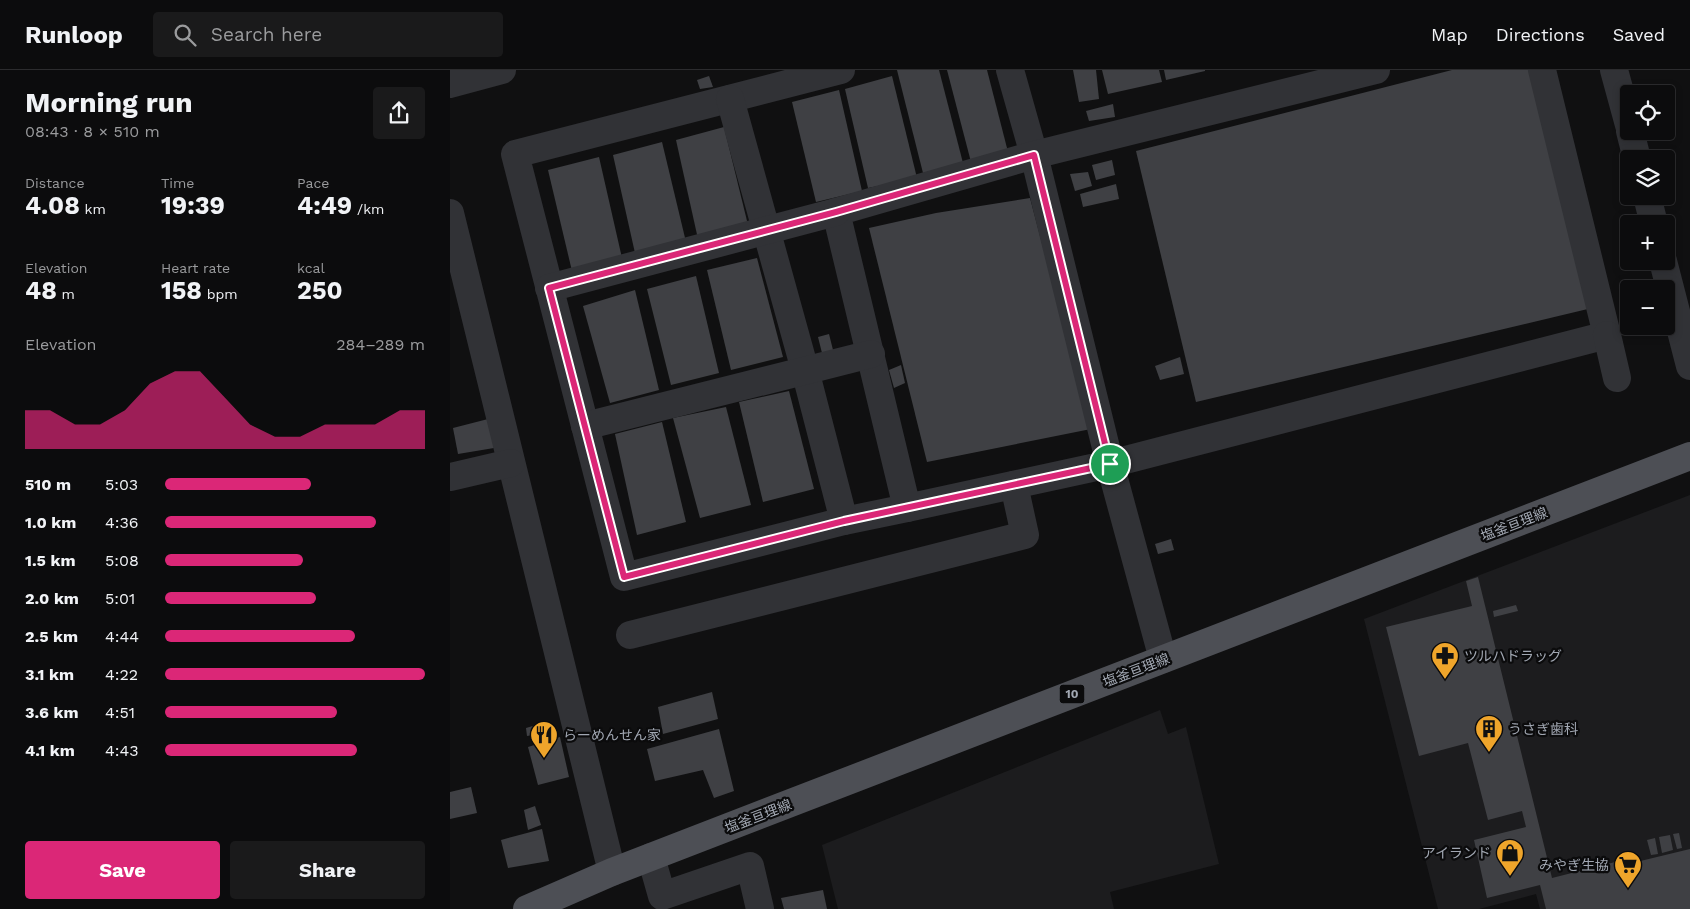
<!DOCTYPE html>
<html lang="en">
<head>
<meta charset="utf-8">
<style>
	body { margin:0; font-family:"Work Sans","Noto Sans JP",sans-serif; background:#1a1a1b; color:#f1f3f6; height:100vh; display:flex; flex-direction:column; font-size:19px; white-space:nowrap }
	* { box-sizing:border-box; margin:0 }
	p { font-size:16px; color:#9a9b9d }
	.icon { flex:none; width:28px; height:28px; fill:none; stroke:currentColor; stroke-width:2; stroke-linecap:round; stroke-linejoin:round }
	.map { position:relative; flex:1; overflow:hidden }
	.sheet { display:flex; flex-direction:column; background:#0c0c0d; width:450px }
	.sheet>* { flex:none }
	.controls { position:absolute; left:1170px; top:15px; display:grid; gap:10px }
	.controls a { display:grid; place-items:center; width:55px; height:55px; border-radius:5px; background:#0c0c0d; box-shadow:0 2px 8px #0003,0 0 0 1px #2c2c2e; font-size:25px }
	.pin { position:absolute; display:grid; place-items:center; width:42px; height:42px; color:#fff; margin:-21px; border:2px solid #fff; border-radius:50%; box-shadow:0 1px 5px #0007 }
	.round { display:grid; place-items:center; flex:none; width:52px; height:52px; border-radius:5px; background:#1a1a1b }
	.overview { display:flex; align-items:center; justify-content:space-between; height:85px; padding:0 25px }
	h1 { font-size:28px; font-weight:700; line-height:38px }
	.figures { display:grid; grid-template-columns:repeat(3,1fr); gap:8px; height:85px; padding:5px 25px }
	.figures div { display:grid; align-content:center }
	.figures b { font-size:25px; font-weight:700 }
	.figures small { font-size:14px; font-weight:400 }
	.figures p { font-size:14px }
	.chart { height:140px; padding:10px 25px }
	.chart p { display:flex; justify-content:space-between }
	.chart svg { width:100%; height:90px; margin-top:5px; fill:#db2777; opacity:.7 }
	.primary-button { display:flex; gap:10px; margin-top:auto; padding:10px 25px }
	.primary-button a { flex:1; height:58px; border-radius:5px; background:#db2777; color:#fff; font-size:20px; font-weight:700; line-height:58px; text-align:center }
	.primary-button a+a { background:#1a1a1b; color:#f1f3f6 }
	ul { padding:0 25px; list-style:none; font-size:16px }
	li { display:grid; grid-template-columns:80px 60px 1fr; align-items:center; height:38px }
	li i { height:12px; border-radius:6px; background:#db2777 }
	header { display:flex; align-items:center; gap:30px; box-sizing:border-box; height:70px; padding:0 25px; background:#0c0c0d; border-bottom:1px solid #2c2c2e }
	header strong { font-size:24px }
	nav { display:flex; gap:28px; margin-inline-start:auto; font-size:18px }
	.search { width:350px; height:45px; background:#1a1a1b; display:flex; align-items:center; gap:12px; box-sizing:border-box; padding:0 18px; border-radius:5px; color:#9a9b9d; font-size:19px }
	main { display:flex; flex:1; min-height:0 }
	.map>svg:first-child { display:block }
</style>
</head>
<body>
<header>
<strong>Runloop</strong>
<div class="search"><svg class="icon" aria-label="search" viewBox="0 0 24 24"><circle cx="10" cy="10" r="6"/><path d="M15 15l6 6"/></svg>Search here</div>
<nav><a>Map</a><a>Directions</a><a>Saved</a></nav>
</header>
<main>
<section class="sheet">
<div class="overview"><div><h1>Morning run</h1><p>08:43 · 8 × 510 m</p></div><a class="round"><svg class="icon" aria-label="share" viewBox="0 0 24 24"><path d="M12 15V3M7 8l5-5 5 5M5 13v7h14v-7"/></svg></a></div>
<div class="figures">
<div><p>Distance</p><b>4.08<small> km</small></b></div>
<div><p>Time</p><b>19:39</b></div>
<div><p>Pace</p><b>4:49<small> /km</small></b></div>
</div>
<div class="figures">
<div><p>Elevation</p><b>48<small> m</small></b></div>
<div><p>Heart rate</p><b>158<small> bpm</small></b></div>
<div><p>kcal</p><b>250</b></div>
</div>
<div class="chart"><p><span>Elevation</span>284–289 m</p>
<svg viewBox="0 0 160 44" preserveAspectRatio="none"><path d="M0 44V25L10 25L20 32L30 32L40 25L50 12L60 6L70 6L80 19L90 32L100 38L110 38L120 32L130 32L140 32L150 25L160 25V44z"/></svg>
</div>
<ul>
<li><b>510 m</b>5:03<i style="width:56%"></i></li>
<li><b>1.0 km</b>4:36<i style="width:81%"></i></li>
<li><b>1.5 km</b>5:08<i style="width:53%"></i></li>
<li><b>2.0 km</b>5:01<i style="width:58%"></i></li>
<li><b>2.5 km</b>4:44<i style="width:73%"></i></li>
<li><b>3.1 km</b>4:22<i style="width:100%"></i></li>
<li><b>3.6 km</b>4:51<i style="width:66%"></i></li>
<li><b>4.1 km</b>4:43<i style="width:74%"></i></li>
</ul>
<div class="primary-button"><a>Save</a><a>Share</a></div>
</section>
<div class="map">
<svg width="1240" height="839" viewBox="0 0 1240 839">
	<rect width="100%" height="100%" fill="#101011"/>
	<g fill="#1c1c1e">
		<path d="M1240 425V839H1090L1086 824 1029 839H988L914 549Z"/>
		<path d="M710 640 718 664 736 657 769 794 660 822 664 839H388L372 775Z"/>
	</g>
	<g fill="#3f4044">
		<path d="M447 0H489L513 93 473 103Z"/>
		<path d="M497 0H537L558 82 521 92Z"/>
		<path d="M623 0H646L649 29 629 32Z"/>
		<path d="M652 0H709L712 12 658 24Z"/>
		<path d="M714 0H755V1L716 10Z"/>
		<path d="M1002 0H1085L1142 238 746 332 686 81Z"/>
		<path d="M259 6 263 17 250 19 247 10Z"/>
		<path d="M442 6 467 108 418 118 395 19Z"/>
		<path d="M389 20 412 121 366 132 342 32Z"/>
		<path d="M663 34 665 47 639 51 636 41Z"/>
		<path d="M274 57 298 155 248 169 226 70Z"/>
		<path d="M212 72 236 172 185 183 163 85Z"/>
		<path d="M149 87 172 188 122 201 98 100Z"/>
		<path d="M662 90 665 105 646 110 642 95Z"/>
		<path d="M638 102 642 116 625 121 620 104Z"/>
		<path d="M666 114 669 129 633 137 630 124Z"/>
		<path d="M580 128 641 359 477 392 419 158 486 143Z"/>
		<path d="M307 188 333 287 281 300 257 200Z"/>
		<path d="M246 206 269 303 221 315 197 219Z"/>
		<path d="M185 220 209 320 160 333 133 236Z"/>
		<path d="M379 264 384 284 373 287 368 267Z"/>
		<path d="M730 287 734 304 710 310 705 296Z"/>
		<path d="M451 295 455 313 444 318 439 300Z"/>
		<path d="M339 321 364 419 313 432 289 332Z"/>
		<path d="M276 337 301 435 250 448 223 348Z"/>
		<path d="M38 349 44 378 8 384 3 358Z"/>
		<path d="M212 352 236 452 187 465 165 364Z"/>
		<path d="M721 469 724 480 708 484 705 474Z"/>
		<path d="M1028 507 1102 808 1177 789 1178 794 1240 779V839H1096L1090 815 1037 828 1024 770 1076 757 1072 741 1038 750 1018 673 969 686 936 557 1022 536 1016 511Z"/>
		<path d="M1066 535 1068 541 1044 547 1043 541Z"/>
		<path d="M262 622 268 649 213 664 208 637Z"/>
		<path d="M93 653 95 663 77 666 76 658Z"/>
		<path d="M269 659 284 721 264 728 253 700 205 711 197 679Z"/>
		<path d="M110 667 119 707 88 715 78 677Z"/>
		<path d="M21 717 27 743 0 749V722Z"/>
		<path d="M85 736 91 755 78 760 74 740Z"/>
		<path d="M92 759 99 791 58 798 51 770Z"/>
		<path d="M1229 763 1232 778 1227 779 1223 764Z"/>
		<path d="M1220 765 1223 780 1212 783 1209 767Z"/>
		<path d="M1205 768 1208 784 1201 785 1197 770Z"/>
		<path d="M373 820 377 839H334L331 828Z"/>
	</g>
	<g fill="none" stroke-linecap="round" stroke-linejoin="round">
		<g stroke="#313236" stroke-width="28">
			<path d="M391 0 65 84 174 507 394 451 457 438"/>
			<path d="M560 0 584 85 660 394 713 589"/>
			<path d="M926 0 584 85 386 142 457 438 660 394 1157 265 1092 0"/>
			<path d="M1164 0 1179 55"/>
			<path d="M0 14 52 0"/>
			<path d="M280 29 355 300 394 451"/>
			<path d="M1180 61 1187 89"/>
			<path d="M1197 126 1204 154"/>
			<path d="M0 143 162 802"/>
			<path d="M1213 191 1240 296"/>
			<path d="M99 218 386 142"/>
			<path d="M1157 265 1167 308"/>
			<path d="M135 356 421 284"/>
			<path d="M0 407 61 393"/>
			<path d="M180 565 575 465 564 415"/>
			<path d="M201 787 212 826 300 796 310 839"/>
		</g>
		<path stroke="#4d4f55" stroke-width="28" d="M77 839 162 802 1240 386"/>
	</g>
	<g fill="none" stroke-linecap="round" stroke-linejoin="round">
		<defs>
			<path id="route" d="M584 85 660 394 394 451 174 507 99 218 386 142Z"/>
		</defs>
		<use href="#route" stroke="#fff" stroke-width="10"/>
		<use href="#route" stroke="#db2777" stroke-width="6"/>
	</g>
	<defs>
		<symbol id="pharmacy-pin" viewBox="-11 -11 22 30"><path d="M0 17L-7.5 6A9.5 9.5 0 1 1 7.5 6Z" fill="#efa52b" stroke="#0b0b0c"/><path d="M-2-6h4v4h4v4h-4v4h-4v-4h-4v-4h4Z" fill="#111"/></symbol>
		<symbol id="building-pin" viewBox="-11 -11 22 30"><path d="M0 17L-7.5 6A9.5 9.5 0 1 1 7.5 6Z" fill="#efa52b" stroke="#0b0b0c"/><path d="M-4-6H4V6H1V3H-1V6H-4ZM-2.5-4.3h1.7v1.8h-1.7ZM.8-4.3h1.7v1.8H.8ZM-2.5-1h1.7V.8h-1.7ZM.8-1h1.7V.8H.8Z" fill="#111"/></symbol>
		<symbol id="restaurant-pin" viewBox="-11 -11 22 30"><path d="M0 17L-7.5 6A9.5 9.5 0 1 1 7.5 6Z" fill="#efa52b" stroke="#0b0b0c"/><path d="M-5-6h1v4h1v-4h1v4h1v-4h1v5L-1.5 .5V6h-2V.5L-5-1ZM5-6V6H3V1.5H1.5Q1.5-4 5-6Z" fill="#111"/></symbol>
		<symbol id="shop-pin" viewBox="-11 -11 22 30"><path d="M0 17L-7.5 6A9.5 9.5 0 1 1 7.5 6Z" fill="#efa52b" stroke="#0b0b0c"/><path d="M-5-2.5h2.3a2.7 3.5 0 0 1 5.4 0H5L5.5 6h-11ZM-1.5-2.5h3a1.5 2.3 0 0 0-3 0Z" fill="#111"/></symbol>
		<symbol id="supermarket-pin" viewBox="-11 -11 22 30"><path d="M0 17L-7.5 6A9.5 9.5 0 1 1 7.5 6Z" fill="#efa52b" stroke="#0b0b0c"/><path d="M-6-5.5h2.5l.6 2H6L4.5 2H-2.5L-4.4-4H-6ZM-1.5 3.2a1.3 1.3 0 1 0 .1 0ZM3 3.2a1.3 1.3 0 1 0 .1 0Z" fill="#111"/></symbol>
	</defs>
	<g fill-rule="evenodd">
		<use href="#pharmacy-pin" x="979" y="570" width="32" height="43"/>
		<use href="#building-pin" x="1023" y="643" width="32" height="43"/>
		<use href="#restaurant-pin" x="78" y="649" width="32" height="43"/>
		<use href="#shop-pin" x="1044" y="767" width="32" height="43"/>
		<use href="#supermarket-pin" x="1162" y="779" width="32" height="43"/>
	</g>
	<g text-anchor="middle" dominant-baseline="central" stroke-width="4.5" stroke-linejoin="round" paint-order="stroke">
		<rect fill="#0b0b0c" stroke="#747880" stroke-width="1" x="609.5" y="614.5" width="25" height="19" rx="4"/>
		<g font-size="12" font-weight="bold" fill="#a1a7b2">
			<text x="622" y="624">10</text>
		</g>
		<g font-size="14" fill="#a1a7b2" stroke="#0b0b0c">
			<text transform="translate(1064 454) rotate(-21)">塩釜亘理線</text>
			<text transform="translate(686 600) rotate(-21)">塩釜亘理線</text>
			<text transform="translate(308 746) rotate(-21)">塩釜亘理線</text>
		</g>
		<g font-size="14" fill="#a1a7b2" stroke="#0b0b0c" text-anchor="start">
			<text x="1014" y="586">ツルハドラッグ</text>
			<text x="1058" y="659">うさぎ歯科</text>
			<text x="113" y="665">らーめんせん家</text>
			<text x="1041" y="783" text-anchor="end">アイランド</text>
			<text x="1159" y="795" text-anchor="end">みやぎ生協</text>
		</g>
	</g>
</svg>
<div class="controls">
<a><svg class="icon" aria-label="locate" viewBox="0 0 24 24"><circle cx="12" cy="12" r="6"/><path d="M12 2v4M12 18v4M2 12h4M18 12h4"/></svg></a>
<a><svg class="icon" aria-label="layers" viewBox="0 0 24 24"><path d="M12 4l9 5-9 5-9-5zM3 14l9 5 9-5"/></svg></a>
<a>+</a>
<a>−</a>
</div>
<div class="pin" style="left:660px;top:394px;background:#1e9e55"><svg class="icon" aria-label="arrive" viewBox="0 0 24 24"><path d="M6 21V4h12l-3 4 3 4H6"/></svg></div>
</div>
</main>
</body>
</html>
